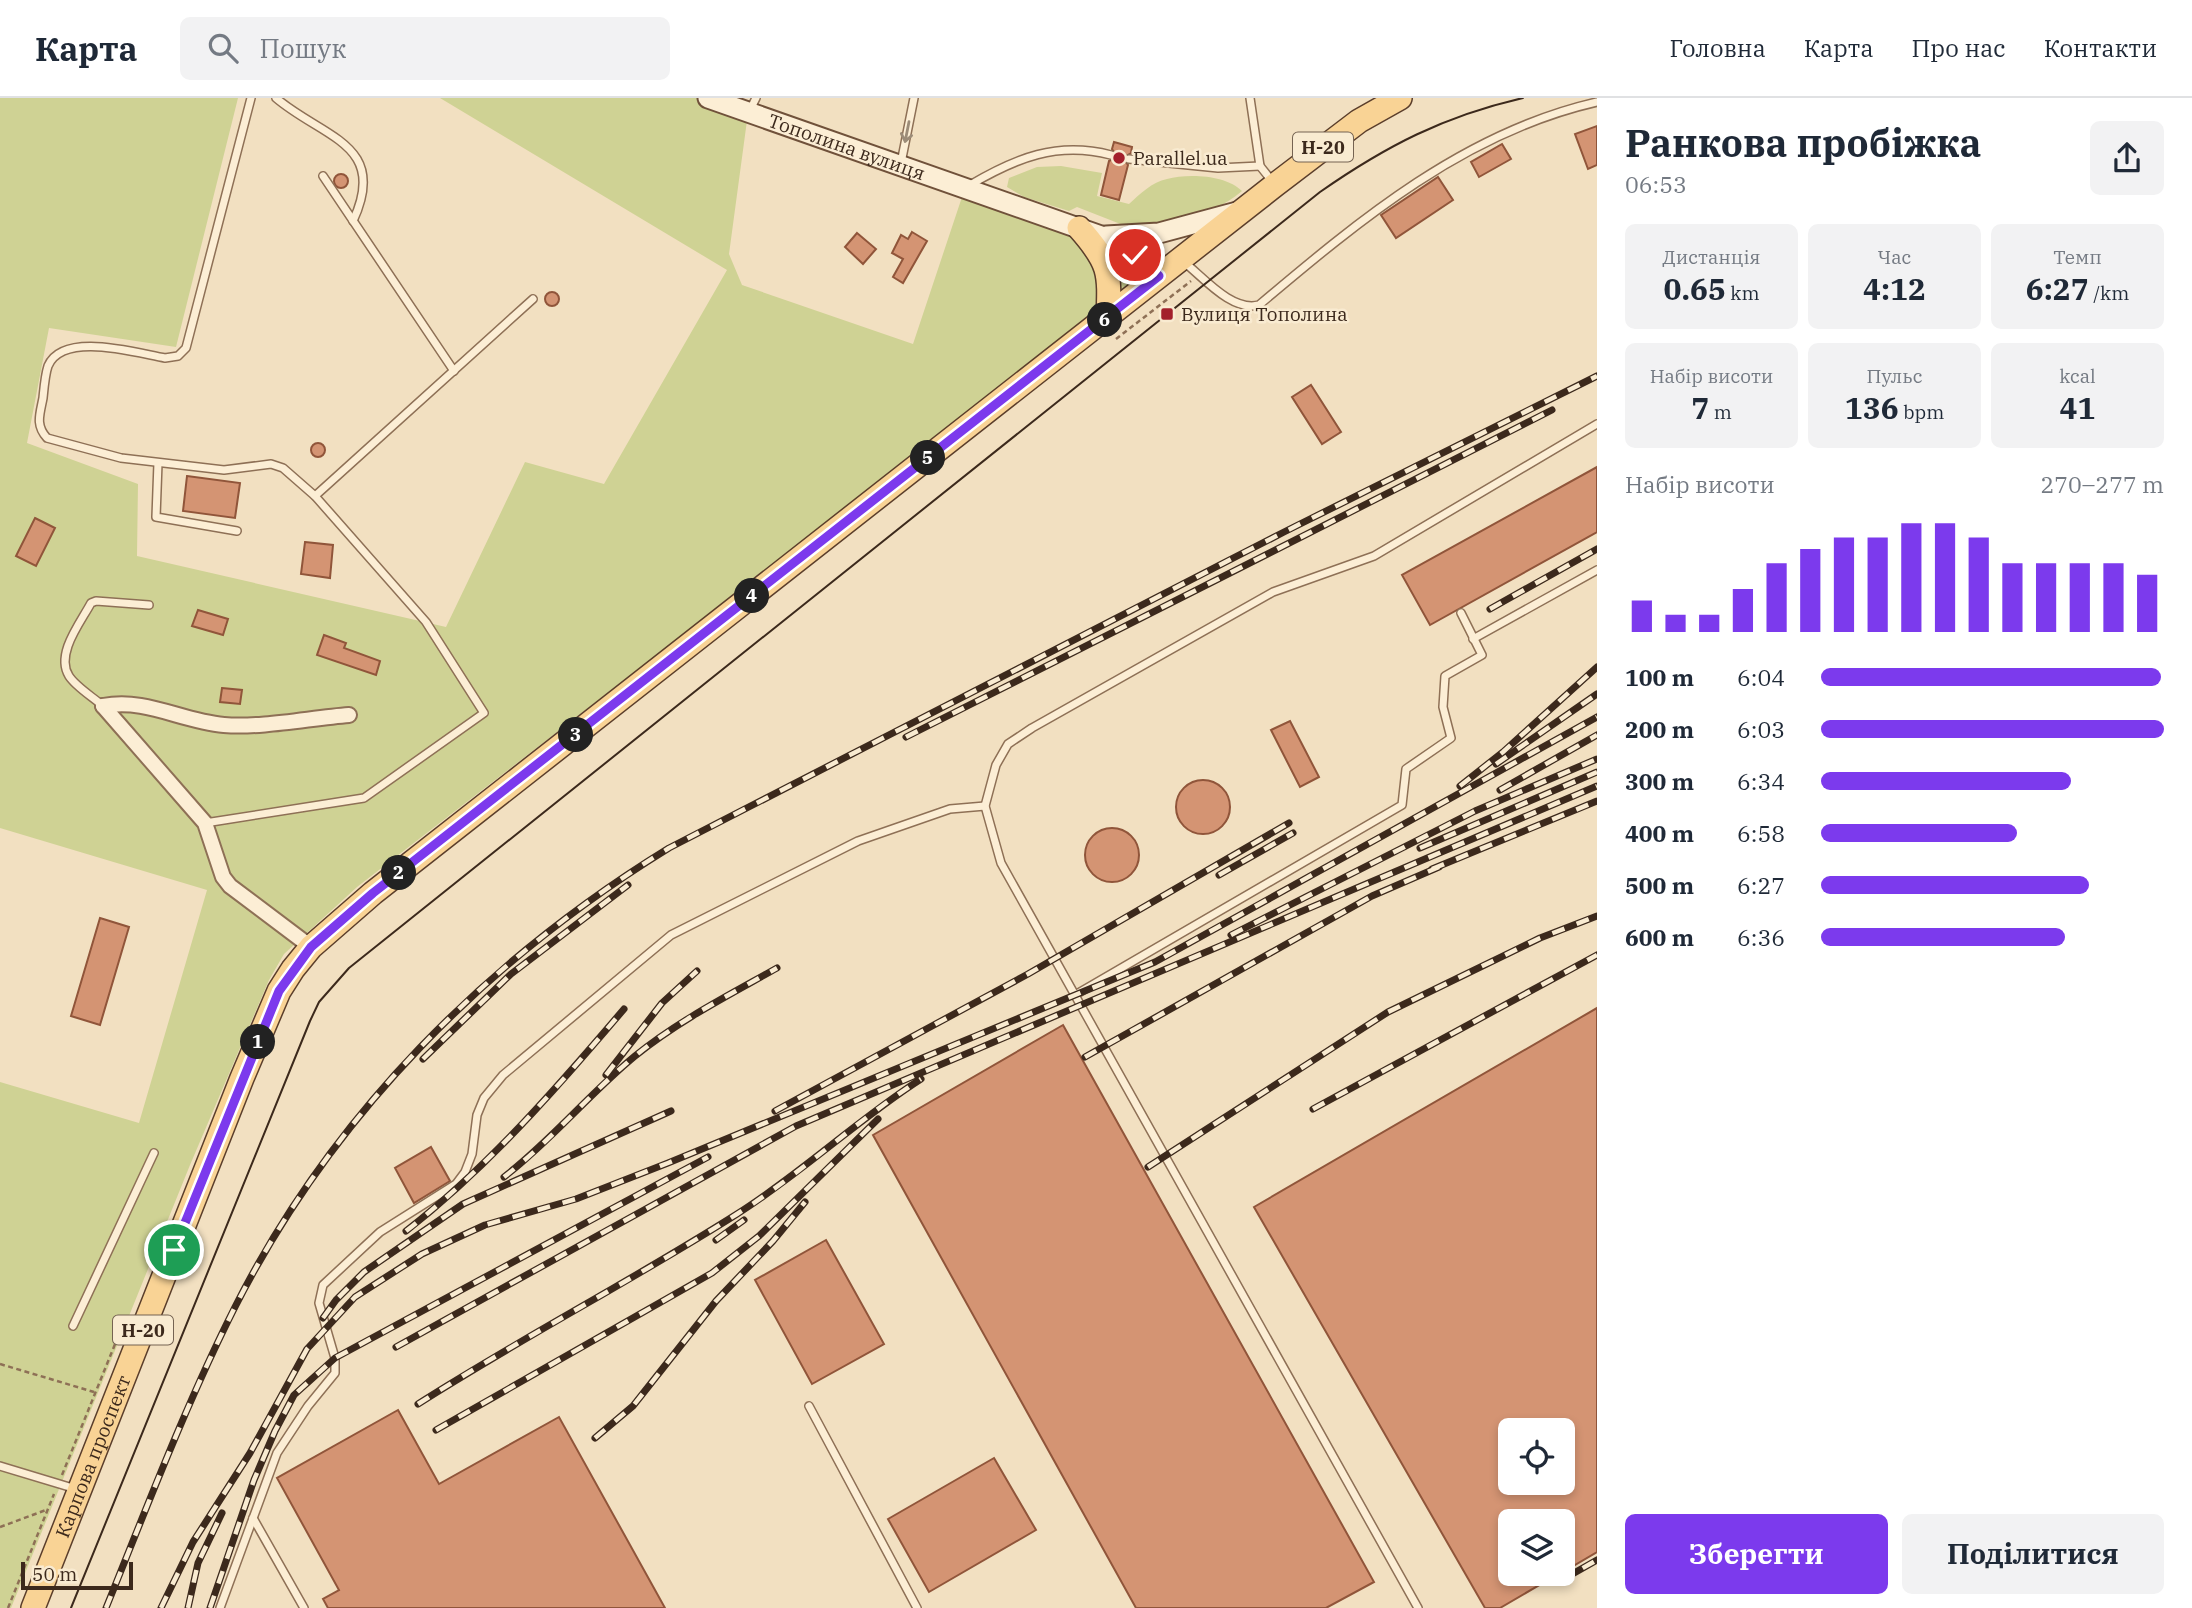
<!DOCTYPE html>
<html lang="uk">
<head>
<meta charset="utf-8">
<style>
	body { margin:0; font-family:"IBM Plex Serif",serif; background:#f2f2f3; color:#1f2937; height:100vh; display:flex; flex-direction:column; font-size:26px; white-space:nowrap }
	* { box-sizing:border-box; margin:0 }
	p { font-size:23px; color:#747a83 }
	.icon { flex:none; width:38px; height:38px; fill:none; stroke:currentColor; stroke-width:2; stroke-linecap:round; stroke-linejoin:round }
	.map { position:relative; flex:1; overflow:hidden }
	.drawer { display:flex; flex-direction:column; background:#fff; width:595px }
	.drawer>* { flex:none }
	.controls { position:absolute; left:1498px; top:1320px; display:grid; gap:14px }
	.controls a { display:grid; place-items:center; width:77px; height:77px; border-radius:10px; background:#fff; box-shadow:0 4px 10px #0003; font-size:35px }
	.scale { position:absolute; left:21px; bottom:18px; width:112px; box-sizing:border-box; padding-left:7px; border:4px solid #3c291c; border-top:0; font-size:19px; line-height:24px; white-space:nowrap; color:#3c291c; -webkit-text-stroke:5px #f9ebd1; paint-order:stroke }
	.pin { position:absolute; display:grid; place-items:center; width:60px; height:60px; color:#fff; margin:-30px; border:4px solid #fff; border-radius:50%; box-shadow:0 2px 7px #0007 }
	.km { position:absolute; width:35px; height:35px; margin:-18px; border-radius:50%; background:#222; color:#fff; font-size:19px; line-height:35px; text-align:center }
	.round { display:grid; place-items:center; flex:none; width:74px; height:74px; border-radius:10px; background:#f2f2f3 }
	.head { display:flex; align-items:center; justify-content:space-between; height:119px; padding:0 28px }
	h1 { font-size:38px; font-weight:700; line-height:52px }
	.stats { display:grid; grid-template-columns:repeat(3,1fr); gap:10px; height:119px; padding:7px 28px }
	.stats div { display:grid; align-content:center; border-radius:10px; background:#f2f2f3; text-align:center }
	.stats b { font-size:30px; font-weight:700 }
	.stats small { font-size:19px; font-weight:400 }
	.stats p { font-size:19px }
	.chart { height:196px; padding:14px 28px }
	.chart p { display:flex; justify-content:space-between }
	.chart svg { width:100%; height:126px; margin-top:7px; stroke:#7c3aed; stroke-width:6 }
	.primary-button { display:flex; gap:14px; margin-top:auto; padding:14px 28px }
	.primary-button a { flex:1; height:80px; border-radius:10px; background:#7c3aed; color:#fff; font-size:28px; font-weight:700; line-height:80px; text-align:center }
	.primary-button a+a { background:#f2f2f3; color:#1f2937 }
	ul { padding:0 28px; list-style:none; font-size:23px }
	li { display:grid; grid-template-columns:112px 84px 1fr; align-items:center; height:52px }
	li i { height:18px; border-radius:9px; background:#7c3aed }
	header { display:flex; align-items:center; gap:42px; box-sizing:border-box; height:98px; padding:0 35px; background:#fff; border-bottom:2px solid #e0e1e3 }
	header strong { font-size:33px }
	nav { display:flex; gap:38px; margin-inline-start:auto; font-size:24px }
	.search { width:490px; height:63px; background:#f2f2f3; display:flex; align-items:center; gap:18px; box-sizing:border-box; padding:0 24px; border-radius:10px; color:#747a83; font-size:26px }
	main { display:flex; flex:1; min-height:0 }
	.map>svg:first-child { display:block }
</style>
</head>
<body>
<header>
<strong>Карта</strong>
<div class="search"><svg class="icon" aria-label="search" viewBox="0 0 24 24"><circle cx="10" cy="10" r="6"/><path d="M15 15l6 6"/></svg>Пошук</div>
<nav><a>Головна</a><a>Карта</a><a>Про нас</a><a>Контакти</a></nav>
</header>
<main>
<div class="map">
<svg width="1597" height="1510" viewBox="0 0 1597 1510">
	<rect width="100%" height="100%" fill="#f2e0c1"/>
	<g fill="#cfd294">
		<path d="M0 0H238L176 249 49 230 27 345 138 386 137 458 446 529 525 364 604 386 727 172 440 0H708L748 15 729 156 742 187 913 246 965 90 1082 131 1157 162 1103 211 357 789 284 856 269 882 190 1067 11 1510H0V984L139 1025 207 792 0 730Z"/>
		<path d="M1061 68 1102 75 1097 98 1129 106C1140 96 1152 84 1167 81 1188 75 1227 77 1242 93 1207 122 1169 124 1125 131L1123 127 1077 109 1069 113 1024 99 1007 89 1009 80 1037 69Z"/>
	</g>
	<g fill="#d49473" stroke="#90553a" stroke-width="2" fill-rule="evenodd">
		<path d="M1597 28V67L1588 71 1575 36Z"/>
		<path d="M1114 44 1132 49 1131 55 1123 60 1128 67 1119 102 1101 97 1109 63 1117 59 1112 51Z"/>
		<path d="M1502 46 1511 61 1479 79 1471 64Z"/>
		<circle cx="341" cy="83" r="7"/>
		<path d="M1438 79 1453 102 1396 140 1381 117Z"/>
		<path d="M912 134 927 143 903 185 893 179 903 161 892 155 901 137 908 141Z"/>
		<path d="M857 135 876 151 863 166 845 149Z"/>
		<circle cx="552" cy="201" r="7"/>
		<path d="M1311 287 1341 334 1322 346 1292 299Z"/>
		<circle cx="318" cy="352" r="7"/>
		<path d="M1597 369V434L1430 527 1402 477Z"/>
		<path d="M187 378 240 385 235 420 183 413Z"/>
		<path d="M35 420 55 430 36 468 16 458Z"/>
		<path d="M305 444 333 447 330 480 301 476Z"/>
		<path d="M198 512 228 521 223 537 192 528Z"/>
		<path d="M324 537 346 545 344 550 380 563 376 577 317 557Z"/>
		<path d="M222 590 242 592 240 606 220 604Z"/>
		<path d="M1290 623 1319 679 1300 689 1271 632Z"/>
		<circle cx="1203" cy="709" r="27"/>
		<circle cx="1112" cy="757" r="27"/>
		<path d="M100 820 129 829 100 927 71 918Z"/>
		<path d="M1597 910V1454L1563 1474V1423H1510V1475H1560L1500 1510H1485L1254 1109ZM1510 1332H1563V1384H1510Z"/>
		<path d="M1063 927 1374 1484 1326 1510H1136L873 1037Z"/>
		<path d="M431 1049 450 1083 414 1105 395 1070Z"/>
		<path d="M826 1142 884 1246 812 1286 755 1182Z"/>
		<path d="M398 1312 439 1386 559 1319 665 1510H328L323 1501 339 1492 277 1380Z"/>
		<path d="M994 1360 1036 1432 929 1494 888 1421Z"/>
	</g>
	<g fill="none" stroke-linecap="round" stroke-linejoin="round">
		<defs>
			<g id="lane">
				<path d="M276 0C323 40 389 46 353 123"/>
				<path d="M1250 0 1260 68 1272 83"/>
				<path d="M749 14 756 0"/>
				<path d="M1129 61 1218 70 1260 68"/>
				<path d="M901 65 914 0"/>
				<path d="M323 78 454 273"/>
				<path d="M970 87C1016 60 1057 43 1111 57"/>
				<path d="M1184 164C1204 180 1232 214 1259 207 1361 121 1465 34 1597 4"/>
				<path d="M158 365 156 419 237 433"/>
				<path d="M315 398 533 201"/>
				<path d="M1473 541 1597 472"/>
				<path d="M103 608C93 599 76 589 69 578 55 556 81 524 91 505L96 503 149 507"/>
				<path d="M205 725 364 700 484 615 426 524 315 398 283 370 271 366 224 372 121 360 47 340C35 327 40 316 43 300 44 290 45 277 48 268 63 233 136 255 165 260L178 258 186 250 251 0"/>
				<path d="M1075 897 1402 707 1406 671 1451 640 1443 609 1445 578 1482 557 1461 515"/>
				<path d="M73 1228 154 1055"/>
				<path d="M809 1308 917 1510"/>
				<path d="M0 1368 76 1391"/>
				<path d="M253 1420 304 1510"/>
				<path d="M220 1510 277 1355 308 1308 335 1275V1260L319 1205 323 1187 380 1134 456 1086 465 1074 472 1056 477 1017 484 1000 503 977 671 837 858 743 950 711 985 708"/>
				<path d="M1418 1510 1001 765 985 708 996 667 1008 646 1032 630 1273 494 1374 458 1597 326"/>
			</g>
			<g id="street">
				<path d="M103 608 205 725 223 779 230 788 311 849"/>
				<path d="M103 608C147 600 180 623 224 627 262 630 310 620 349 617"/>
			</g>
			<g id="secondary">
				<path id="s1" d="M708 0 1101 138 1135 157 1159 178"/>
				<path d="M1106 138 1159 135 1237 114"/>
			</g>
			<g id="primary">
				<path d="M1079 130C1110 165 1110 174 1108 219"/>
				<path id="s2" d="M33 1510 242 980 279 893 293 871 311 849 373 795 1275 87 1359 23 1400 0"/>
			</g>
		</defs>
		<use href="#lane" stroke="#8e7056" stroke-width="10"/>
		<use href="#street" stroke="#8e7056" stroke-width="18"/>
		<use href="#secondary" stroke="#70513a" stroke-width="23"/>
		<use href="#primary" stroke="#5b3e2b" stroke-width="26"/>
		<g stroke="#8e7056" stroke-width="2.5" stroke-dasharray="5 3.5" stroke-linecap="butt">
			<path d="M1116 241 1191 183"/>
			<path d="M0 1266 94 1294"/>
			<path d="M62 1377 124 1224"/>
			<path d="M0 1429 46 1412"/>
			<path d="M8 1510 54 1396"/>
		</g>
		<use href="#lane" stroke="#fceed5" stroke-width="7"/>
		<use href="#street" stroke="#fceed5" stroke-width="14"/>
		<use href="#secondary" stroke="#fceed5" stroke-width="19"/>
		<use href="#primary" stroke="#f9d395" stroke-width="23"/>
		<path stroke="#3c291c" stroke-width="2" d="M71 1510 310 923 319 904 349 870 1320 94C1386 48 1444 18 1523 0"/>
		<defs>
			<g id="rail">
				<path d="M1490 511 1597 451"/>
				<path d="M906 639 1552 312"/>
				<path d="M1496 666 1597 596"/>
				<path d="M1460 688 1503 654 1597 569"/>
				<path d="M1500 692 1597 637"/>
				<path d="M1420 750 1597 674"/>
				<path d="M1432 771 1597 703"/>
				<path d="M1219 777 1293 735"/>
				<path d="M1231 837 1475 713 1597 661"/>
				<path d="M1085 959 1372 798 1439 769"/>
				<path d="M423 961 511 876 628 787"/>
				<path d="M606 977 662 905 697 873"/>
				<path d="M1313 1011 1597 857"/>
				<path d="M775 1013 1028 876 1289 725"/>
				<path d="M1148 1069 1388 914 1540 840 1597 818"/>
				<path d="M504 1079C552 1042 589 996 635 958 678 923 729 897 777 870"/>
				<path d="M406 1133C489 1068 556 991 624 911"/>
				<path d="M716 1142 744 1122"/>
				<path d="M323 1220 336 1202 364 1174 463 1106 671 1013"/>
				<path d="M396 1249 796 1028 1597 688"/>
				<path d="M418 1306C523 1239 633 1182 737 1116 802 1075 857 1022 921 981"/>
				<path d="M436 1332 712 1175 759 1138 878 1021"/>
				<path d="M595 1340 633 1308 716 1203 773 1143 805 1104"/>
				<path d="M1560 1483 1597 1462"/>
				<path d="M106 1510C147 1409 186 1306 235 1209 332 1017 487 862 669 750L1284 434 1597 278"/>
				<path d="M161 1510 193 1444 250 1355 307 1251 355 1199 422 1156 485 1127 576 1101 668 1065 1155 864 1597 619"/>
				<path d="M188 1510 198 1465 222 1415"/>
				<path d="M210 1510 254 1382 275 1333 294 1297 335 1260 708 1059"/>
			</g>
		</defs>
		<use href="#rail" stroke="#3c291c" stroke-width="7"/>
		<use href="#rail" stroke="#f9ebd1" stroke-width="4.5" stroke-dasharray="13" stroke-linecap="butt"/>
	</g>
	<defs><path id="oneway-shaft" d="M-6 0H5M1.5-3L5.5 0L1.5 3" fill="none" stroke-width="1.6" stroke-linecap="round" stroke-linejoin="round" transform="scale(1.75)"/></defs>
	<use stroke="#9c8c78" href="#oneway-shaft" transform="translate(907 34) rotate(101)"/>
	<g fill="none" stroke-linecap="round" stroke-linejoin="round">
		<defs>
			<path id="route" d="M174 1152 279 893 311 849 373 795 1159 178 1135 157"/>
		</defs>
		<use href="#route" stroke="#fff" stroke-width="14"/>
		<use href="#route" stroke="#7c3aed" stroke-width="9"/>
	</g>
	<g fill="#a3202b" stroke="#f9ebd1" stroke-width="2.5">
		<circle cx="1119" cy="60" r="7"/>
		<rect x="1160" y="209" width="14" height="14" rx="3.5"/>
	</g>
	<g text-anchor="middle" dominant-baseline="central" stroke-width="5" stroke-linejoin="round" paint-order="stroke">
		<g fill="#f9ebd1" stroke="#756352" stroke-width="2">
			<rect x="1293" y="34.5" width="60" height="29" rx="5"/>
			<rect x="113" y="1217.5" width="60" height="29" rx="5"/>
		</g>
		<g font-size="18" font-weight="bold" fill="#3c291c">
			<text x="1323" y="49">Н-20</text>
			<text x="143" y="1232">Н-20</text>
		</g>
		<g font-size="19" fill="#3c291c" stroke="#f9ebd1">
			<text stroke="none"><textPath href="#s1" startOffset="147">Тополина вулиця</textPath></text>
			<text stroke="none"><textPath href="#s2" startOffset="163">Карпова проспект</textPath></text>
		</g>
		<g font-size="19" fill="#3c291c" stroke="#f9ebd1" text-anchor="start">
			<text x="1133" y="60">Parallel.ua</text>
			<text x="1181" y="216">Вулиця Тополина</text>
		</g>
	</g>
</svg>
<div class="controls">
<a><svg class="icon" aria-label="locate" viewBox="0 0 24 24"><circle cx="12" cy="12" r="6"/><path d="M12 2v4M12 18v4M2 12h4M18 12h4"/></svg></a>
<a><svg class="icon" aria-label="layers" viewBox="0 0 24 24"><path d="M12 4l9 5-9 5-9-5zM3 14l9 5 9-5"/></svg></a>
</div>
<div class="scale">50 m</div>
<div class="pin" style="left:174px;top:1152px;background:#1e9e55"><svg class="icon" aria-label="arrive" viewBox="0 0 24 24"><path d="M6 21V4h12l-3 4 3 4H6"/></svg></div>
<div class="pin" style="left:1135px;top:157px;background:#d93025"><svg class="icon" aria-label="check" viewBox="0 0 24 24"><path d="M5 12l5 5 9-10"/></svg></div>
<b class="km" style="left:258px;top:944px">1</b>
<b class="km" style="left:399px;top:775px">2</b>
<b class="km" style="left:576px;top:637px">3</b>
<b class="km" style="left:752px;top:498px">4</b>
<b class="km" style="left:928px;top:360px">5</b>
<b class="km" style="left:1105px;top:222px">6</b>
</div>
<section class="drawer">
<div class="head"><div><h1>Ранкова пробіжка</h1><p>06:53</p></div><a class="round"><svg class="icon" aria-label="share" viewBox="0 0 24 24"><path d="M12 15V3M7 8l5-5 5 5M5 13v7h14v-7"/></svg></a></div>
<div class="stats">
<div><p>Дистанція</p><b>0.65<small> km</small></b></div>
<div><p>Час</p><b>4:12</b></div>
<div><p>Темп</p><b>6:27<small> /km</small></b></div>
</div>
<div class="stats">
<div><p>Набір висоти</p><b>7<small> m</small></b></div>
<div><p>Пульс</p><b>136<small> bpm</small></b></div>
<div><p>kcal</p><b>41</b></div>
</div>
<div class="chart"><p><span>Набір висоти</span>270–277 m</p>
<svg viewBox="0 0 160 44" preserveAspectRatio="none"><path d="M5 44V33M15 44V38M25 44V38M35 44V29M45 44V20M55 44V15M65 44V11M75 44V11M85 44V6M95 44V6M105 44V11M115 44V20M125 44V20M135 44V20M145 44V20M155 44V24"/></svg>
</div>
<ul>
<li><b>100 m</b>6:04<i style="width:99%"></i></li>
<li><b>200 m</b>6:03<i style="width:100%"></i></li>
<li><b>300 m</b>6:34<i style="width:73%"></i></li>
<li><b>400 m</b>6:58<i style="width:57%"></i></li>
<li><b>500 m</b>6:27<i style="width:78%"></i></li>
<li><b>600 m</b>6:36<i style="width:71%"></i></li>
</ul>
<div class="primary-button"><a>Зберегти</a><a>Поділитися</a></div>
</section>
</main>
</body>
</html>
